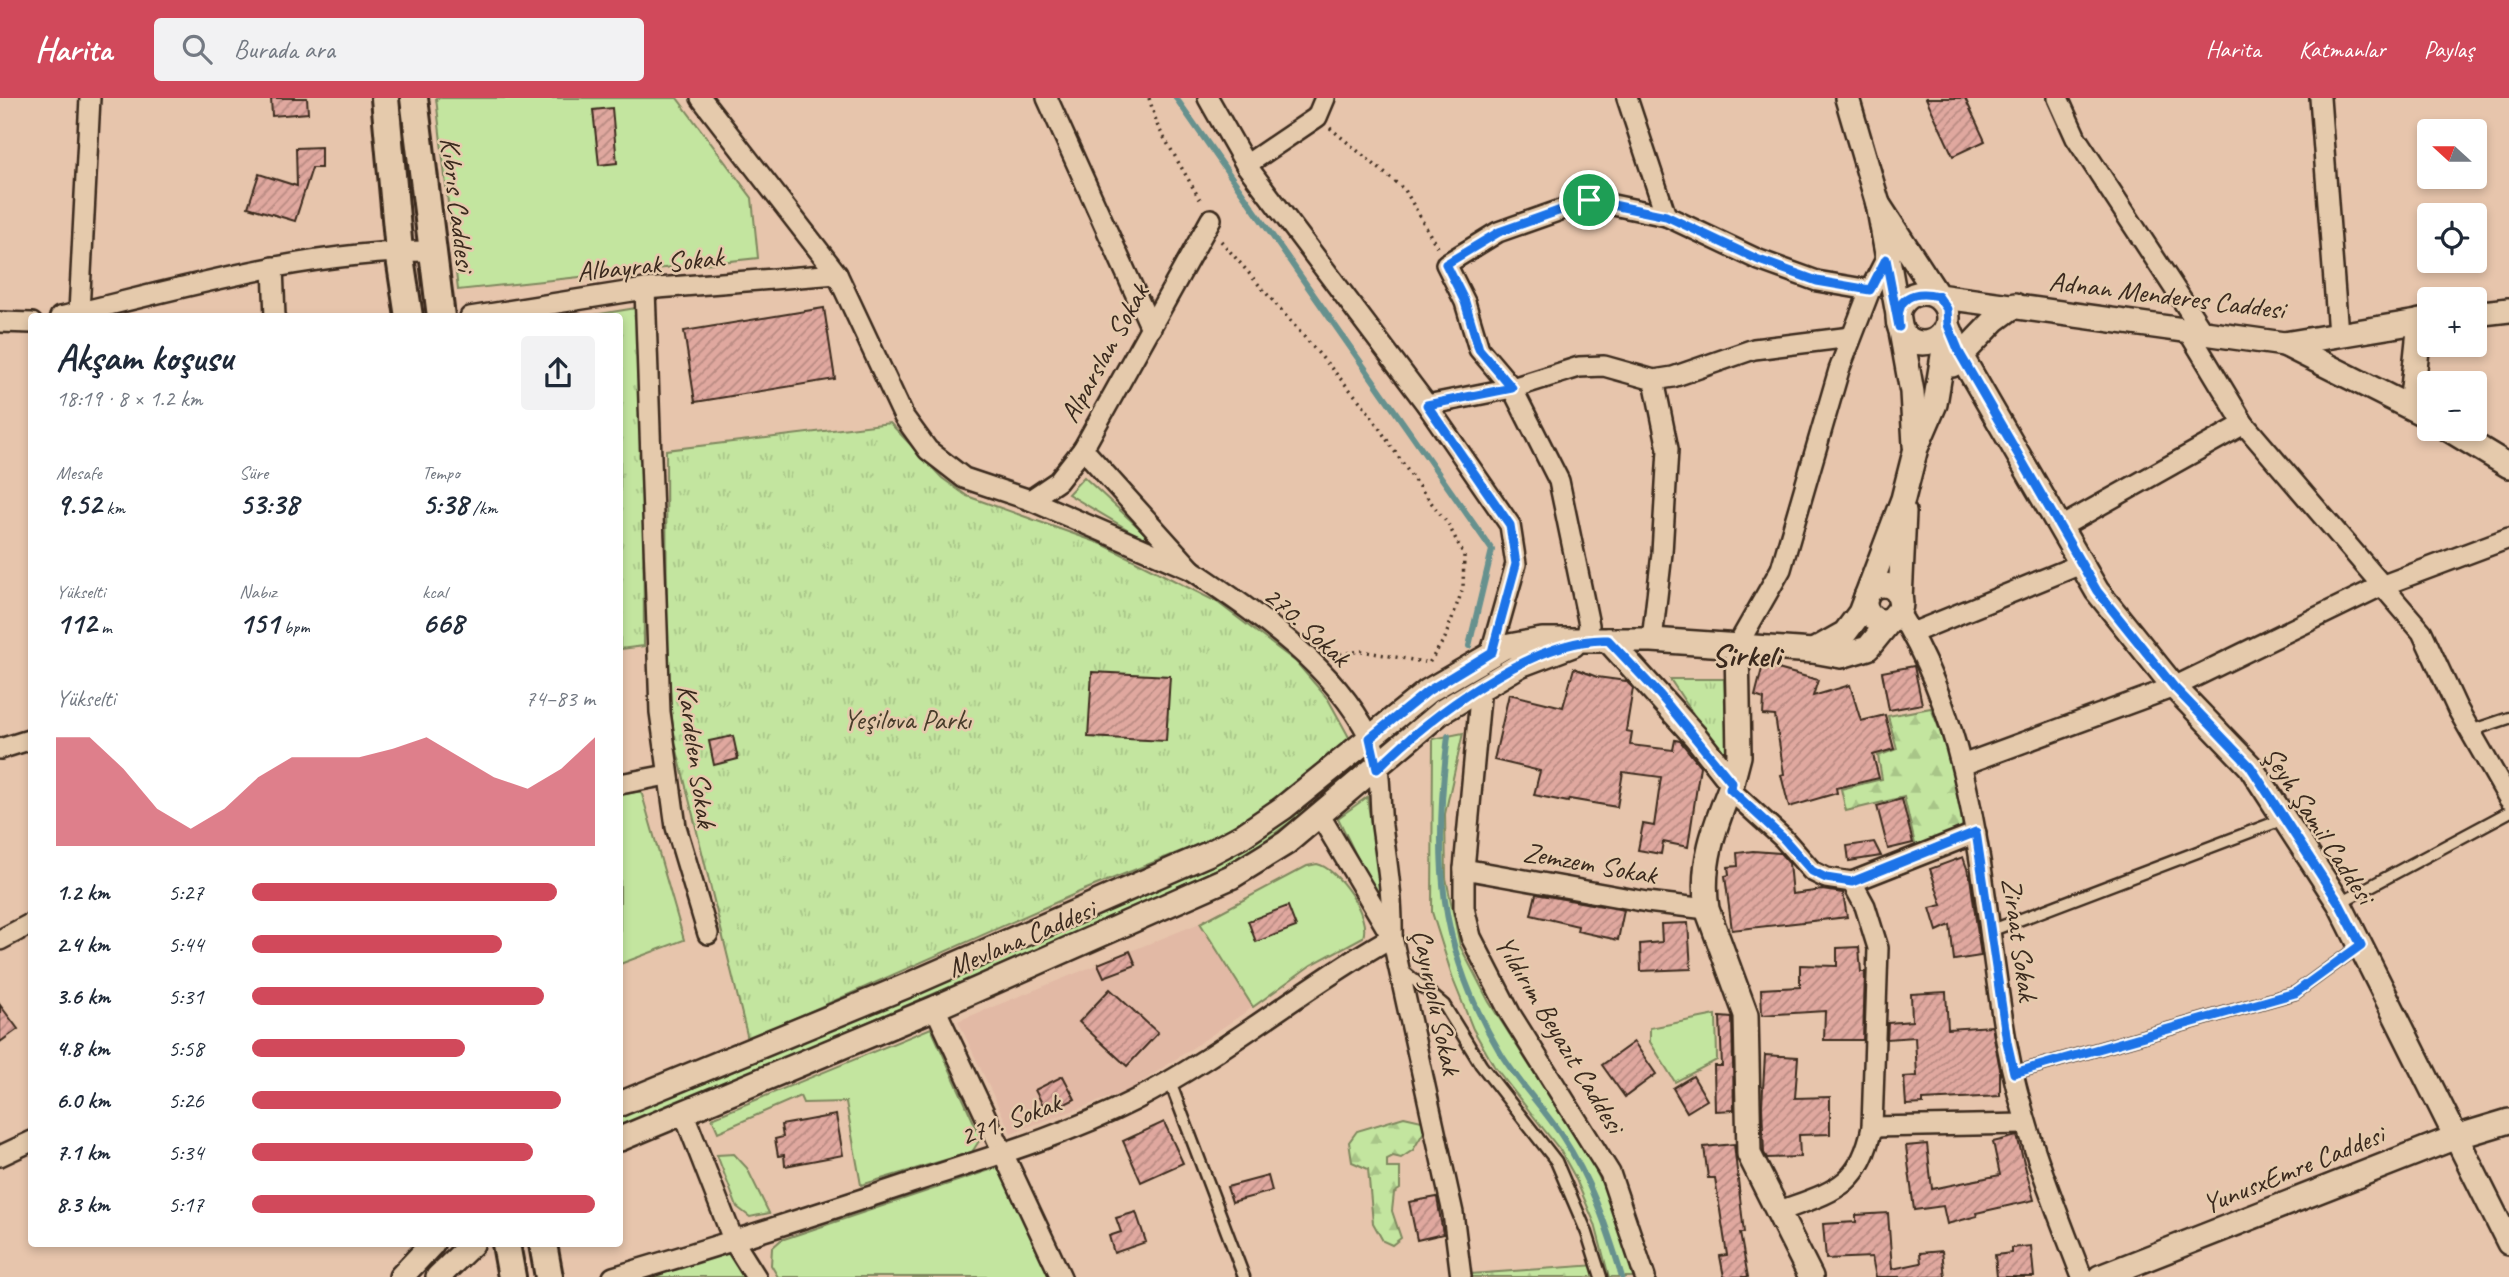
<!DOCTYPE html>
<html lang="tr">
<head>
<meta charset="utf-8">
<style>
	body { margin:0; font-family:Caveat,sans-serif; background:#f2f2f3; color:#1f2937; height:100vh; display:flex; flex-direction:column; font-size:26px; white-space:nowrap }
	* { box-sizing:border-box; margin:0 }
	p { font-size:23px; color:#747a83 }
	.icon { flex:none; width:38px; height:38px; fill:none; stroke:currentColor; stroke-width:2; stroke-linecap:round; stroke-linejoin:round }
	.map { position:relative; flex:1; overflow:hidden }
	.side { position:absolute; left:28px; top:215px; width:595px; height:934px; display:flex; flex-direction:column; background:#fff; border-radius:7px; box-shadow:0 4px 10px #0003 }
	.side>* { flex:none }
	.needle { width:46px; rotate:291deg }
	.buttons { position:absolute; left:2417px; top:21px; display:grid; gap:14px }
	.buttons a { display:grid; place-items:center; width:70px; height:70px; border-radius:7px; background:#fff; box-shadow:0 4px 10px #0003; font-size:35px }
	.pin { position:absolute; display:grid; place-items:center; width:60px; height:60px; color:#fff; margin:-30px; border:4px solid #fff; border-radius:50%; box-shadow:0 2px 7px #0007 }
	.round { display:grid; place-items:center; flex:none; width:74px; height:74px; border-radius:7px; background:#f2f2f3 }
	.head { display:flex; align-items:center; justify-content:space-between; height:119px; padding:0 28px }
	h1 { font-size:38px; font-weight:700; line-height:52px }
	.metrics { display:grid; grid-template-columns:repeat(3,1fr); gap:10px; height:119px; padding:7px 28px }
	.metrics div { display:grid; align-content:center }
	.metrics b { font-size:30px; font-weight:700 }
	.metrics small { font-size:19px; font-weight:400 }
	.metrics p { font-size:19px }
	.chart { height:196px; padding:14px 28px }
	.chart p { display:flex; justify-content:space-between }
	.chart svg { width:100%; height:126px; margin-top:7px; fill:#d1495b; opacity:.7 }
	ul { padding:0 28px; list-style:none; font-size:23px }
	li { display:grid; grid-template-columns:112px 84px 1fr; align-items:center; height:52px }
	li i { height:18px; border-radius:9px; background:#d1495b }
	header { display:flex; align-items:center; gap:42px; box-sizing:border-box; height:98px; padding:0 35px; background:#d1495b; color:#fff }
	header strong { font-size:33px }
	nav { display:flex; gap:38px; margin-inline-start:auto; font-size:24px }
	.search { width:490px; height:63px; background:#f2f2f3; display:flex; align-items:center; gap:18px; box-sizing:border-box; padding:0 24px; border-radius:7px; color:#747a83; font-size:26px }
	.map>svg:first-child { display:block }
</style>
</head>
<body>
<header>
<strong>Harita</strong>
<div class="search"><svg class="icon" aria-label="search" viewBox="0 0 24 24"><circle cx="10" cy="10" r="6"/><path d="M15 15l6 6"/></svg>Burada ara</div>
<nav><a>Harita</a><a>Katmanlar</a><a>Paylaş</a></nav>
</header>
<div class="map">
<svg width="2509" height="1179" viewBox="0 0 2509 1179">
	<defs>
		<pattern id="forest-firs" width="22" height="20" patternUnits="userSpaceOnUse" patternTransform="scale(1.75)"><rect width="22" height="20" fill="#c3e59f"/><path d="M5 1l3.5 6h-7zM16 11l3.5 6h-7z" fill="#a8c588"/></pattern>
		<pattern id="park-tufts" width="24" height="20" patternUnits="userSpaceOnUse" patternTransform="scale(1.75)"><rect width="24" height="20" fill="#c3e59f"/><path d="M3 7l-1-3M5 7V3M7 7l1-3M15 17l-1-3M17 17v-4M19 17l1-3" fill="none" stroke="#a8c588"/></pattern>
		<pattern id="building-hatch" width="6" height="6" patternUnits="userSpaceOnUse" patternTransform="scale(1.75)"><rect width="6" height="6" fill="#e0a89f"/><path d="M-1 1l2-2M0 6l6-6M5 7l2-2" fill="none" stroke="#b78981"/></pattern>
	</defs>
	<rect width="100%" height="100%" fill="#e7c5ac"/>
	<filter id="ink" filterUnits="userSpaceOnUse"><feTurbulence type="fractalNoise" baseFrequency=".0143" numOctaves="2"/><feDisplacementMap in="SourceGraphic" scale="14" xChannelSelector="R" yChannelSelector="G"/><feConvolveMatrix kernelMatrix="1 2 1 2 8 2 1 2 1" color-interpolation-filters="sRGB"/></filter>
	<g filter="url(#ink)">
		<path fill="#e2b9a5" d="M1200 825 1253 909 1130 992 1011 1035 958 923Z"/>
		<g fill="#c3e59f" stroke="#7f885e" stroke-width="2">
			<path d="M436 0H677L752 100 758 160 458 192Z"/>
			<path d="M1084 379 1164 453 1068 396Z"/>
			<path d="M1463 635 1445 716 1446 780 1460 848 1489 904 1593 1067 1611 1104 1635 1179H1609L1595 1126 1575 1079 1560 1052 1494 968 1473 931 1454 884 1432 814 1433 641Z"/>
			<path d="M641 693 684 842 620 866V697Z"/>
			<path d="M1367 699 1385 817 1338 720Z"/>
			<path d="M1304 709 1307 712 1241 760 1097 826 620 1030V1018L720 979 1231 758Z"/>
			<path d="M1317 766C1338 770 1371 818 1363 839L1311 867 1253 909 1200 825 1307 768Z"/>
			<path d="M1716 917 1717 962 1675 984 1650 944V930Z"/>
			<path d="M931 930 981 1040 972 1054 861 1087 846 1004 803 1005 800 998 718 1034 712 1020Z"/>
			<path d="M734 1056 747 1070 769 1115 750 1119 737 1109 717 1057Z"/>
			<path d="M999 1069 1052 1179H778L771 1167 772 1150 781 1142Z"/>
			<path d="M730 1154 745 1179H647Z"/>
		</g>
		<g fill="url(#forest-firs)" stroke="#7f885e" stroke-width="2">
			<path d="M1931 610C1942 640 1972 701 1961 732L1916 750 1904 699 1846 713 1841 691 1882 681 1878 658 1897 651 1888 618Z"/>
			<path d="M1404 1019 1422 1023 1425 1032 1413 1052 1401 1060 1393 1058 1387 1061V1070H1400V1091L1394 1095 1392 1113 1401 1140 1392 1147 1383 1143 1373 1125 1368 1071 1352 1064 1349 1044 1357 1033Z"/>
			<path d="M1597 1167 1601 1179H1472L1471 1176Z"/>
		</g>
		<g fill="url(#park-tufts)" stroke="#7f885e" stroke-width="2">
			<path d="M636 210 643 362 644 548 620 551V219H582Z"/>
			<path d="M890 325 942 380 967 398 1102 446 1217 504 1296 564 1328 601 1350 641 1259 712 1212 741 1084 792 748 941 674 640 667 572 666 352Z"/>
			<path d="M1670 581H1724L1727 657 1722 659Z"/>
		</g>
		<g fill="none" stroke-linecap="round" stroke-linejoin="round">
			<g stroke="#66918e" stroke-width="6">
				<path d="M1176 0 1492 452 1469 548"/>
				<path d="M1448 638C1433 758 1437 850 1501 956 1519 985 1543 1010 1562 1038 1591 1082 1607 1129 1622 1179"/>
			</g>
		</g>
		<g fill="url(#building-hatch)" stroke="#3b2a1e" stroke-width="2">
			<path d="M271 0H307L308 15 272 18Z"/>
			<path d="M1926 0H1965L1985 43 1953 58Z"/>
			<path d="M612 10 617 65 599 67 593 12Z"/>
			<path d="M321 49V70H312L295 123 248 109 259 76 297 88 296 50Z"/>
			<path d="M824 210 835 281 695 304 684 233Z"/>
			<path d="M1763 567 1818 582 1813 598 1850 587 1861 623 1885 617 1894 651 1873 657 1879 680 1836 690 1837 695 1789 709 1781 677 1784 676 1775 618 1763 617 1764 601 1755 598Z"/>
			<path d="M1914 568 1922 606 1889 612 1882 574Z"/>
			<path d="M1574 570 1597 579 1626 583 1633 590 1626 633 1632 634 1630 647 1673 652 1675 642 1680 643 1700 668 1688 749 1663 744 1661 756 1638 752 1643 726 1654 728 1661 679 1623 674 1617 709 1569 701 1568 704 1534 697 1540 673 1494 662 1509 596 1563 609Z"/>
			<path d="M1092 574 1170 578 1166 643 1088 639Z"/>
			<path d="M733 638 738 661 714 667 709 643Z"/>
			<path d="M1902 701 1913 745 1888 751 1877 708Z"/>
			<path d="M1874 744 1881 758 1849 763 1847 748Z"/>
			<path d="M1753 753 1780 755 1789 765 1792 796 1822 792 1843 795 1847 819 1732 832 1725 778 1729 777 1728 769 1738 768 1737 755Z"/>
			<path d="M1963 759 1970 779 1981 858 1954 862 1950 827 1937 833 1930 810 1942 807 1930 771Z"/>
			<path d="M1536 796 1624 812 1618 842 1577 833 1578 828 1531 817Z"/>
			<path d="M1288 808 1296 829 1256 844 1248 823Z"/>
			<path d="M1688 825 1691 871 1641 873 1640 846 1662 844 1661 826Z"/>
			<path d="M1859 849 1861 874H1865L1863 942H1824L1825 913 1762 917 1761 891 1800 889V867L1837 868V850Z"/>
			<path d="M1130 853 1136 867 1104 879 1098 866Z"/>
			<path d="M1110 891 1158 935 1127 968 1079 924Z"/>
			<path d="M1946 894 1948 931 1992 928 2000 971V998L1923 1002V1006L1906 1007 1904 979 1917 978 1915 939 1887 941 1888 925 1912 923 1911 896Z"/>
			<path d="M0 907 18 931 0 944Z"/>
			<path d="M1720 919 1732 920 1734 1012 1715 1013 1714 968H1722Z"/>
			<path d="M1634 944 1656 976 1625 999 1602 967Z"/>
			<path d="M1765 957 1798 959 1795 1000 1830 999V1036L1799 1037 1800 1059 1767 1060 1764 1055 1762 1008Z"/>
			<path d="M1063 978 1075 1001 1047 1015 1035 992Z"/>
			<path d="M1693 978 1707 1002 1687 1014 1673 990Z"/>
			<path d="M836 1017 843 1057 785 1068 784 1057 778 1058 775 1041 783 1039 781 1027Z"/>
			<path d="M1164 1024 1183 1065 1141 1084 1123 1043Z"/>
			<path d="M2017 1038 2034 1102 1976 1115 1977 1118 1947 1126 1943 1108 1914 1112 1906 1048 1927 1046 1932 1091 2000 1077 1993 1044Z"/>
			<path d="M1734 1046 1744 1135H1740L1748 1179H1724L1720 1158 1727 1157 1715 1080H1708L1704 1049Z"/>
			<path d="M1268 1078 1272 1093 1232 1104 1227 1089Z"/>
			<path d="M1437 1099 1443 1136 1417 1142 1409 1104Z"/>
			<path d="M1136 1114 1146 1144 1114 1155 1109 1138 1121 1134 1116 1120Z"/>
			<path d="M1888 1115 1892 1171 1921 1165 1920 1155 1942 1153 1945 1179H1876L1872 1159 1826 1161 1823 1126 1856 1124V1117Z"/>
			<path d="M2031 1148 2034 1179H1997L1995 1157 2011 1155V1150Z"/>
		</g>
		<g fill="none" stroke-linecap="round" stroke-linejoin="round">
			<defs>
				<g id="service">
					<path d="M2470 633 2509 620"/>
					<path d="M2339 805 2509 714"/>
					<path d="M1990 833 2284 721"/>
					<path d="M1400 870 1444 907 1481 967 1556 1063 1587 1135 1601 1179"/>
					<path d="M2014 975 2295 895 2361 847"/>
					<path d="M1170 984 1244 1179"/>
				</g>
				<g id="minor">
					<path d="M701 0 837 176 904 319 928 352 964 380 1030 402 1192 472 1083 351"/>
					<path d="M1047 0 1151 230"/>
					<path d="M1208 0 1246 67 1427 307 1510 427 1516 466 1491 554"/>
					<path d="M1627 0 1666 118"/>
					<path d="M2058 0 2076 40 2205 237"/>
					<path d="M2320 0 2338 236"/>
					<path d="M1246 67 1317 19 1325 0"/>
					<path d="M273 169 275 219"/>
					<path d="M645 191 660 614 676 729 708 836"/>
					<path d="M79 214 90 0"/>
					<path d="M60 219C182 190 306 153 432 153"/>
					<path d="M470 219 645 191 837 176"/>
					<path d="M0 224 32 225"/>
					<path d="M2188 233 2244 326 2422 534 2457 610 2509 701"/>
					<path d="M1427 307 1512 290 1579 269 1604 268 1654 282 1673 279 1754 251 1851 239"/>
					<path d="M1030 402 1058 383 1083 351 1211 121"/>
					<path d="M2059 430 2244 326"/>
					<path d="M1192 472C1258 517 1331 565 1369 638 1382 664 1379 700 1382 728 1387 765 1393 801 1392 839L1453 1115 1461 1179"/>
					<path d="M1898 513C1979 641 1981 798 2006 942 2021 1025 2052 1101 2082 1179"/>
					<path d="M1912 535 2081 466"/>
					<path d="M1586 541 1589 527 1559 383 1512 290 1479 251 1465 204 1446 166 1498 134 1589 102 1666 118 1759 162 1817 183 1870 192"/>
					<path d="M1652 542 1662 455 1668 351 1654 282"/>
					<path d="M1737 548 1781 471 1839 272 1870 192 1886 161"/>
					<path d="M1481 589 1464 771V810L1471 839 1511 917 1610 1075 1645 1179"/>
					<path d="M0 651 32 641"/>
					<path d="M1962 667 2174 589 2381 488 2509 440"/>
					<path d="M620 686 667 677"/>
					<path d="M1729 691 1783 740 1812 773 1826 780 1852 784 1865 808 1878 850 1872 1029C1860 1089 1834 1093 1780 1113"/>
					<path d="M1464 771 1647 804 1707 811"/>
					<path d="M1852 784 1976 735"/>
					<path d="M0 842 32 825"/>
					<path d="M935 910 1061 1179"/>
					<path d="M684 1016 734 1144 756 1179"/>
					<path d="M1872 1029 2024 1026"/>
					<path d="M0 1058 32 1043"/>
					<path d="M613 1179C716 1149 818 1116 920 1082 991 1059 1066 1037 1133 1003 1224 957 1303 889 1392 839L1319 716"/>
				</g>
				<g id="tertiary">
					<path d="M1847 0 1878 106 1912 294 1915 347"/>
					<path d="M1878 106 1938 198 2284 246 2429 222"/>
					<circle cx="1923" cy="220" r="25"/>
					<path d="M2474 216 2509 212"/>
					<path d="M1948 227 1960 256 2097 493 2174 589 2250 668 2339 805 2509 1145"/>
					<path d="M2284 246 2429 319"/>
					<path d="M1952 267 1995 222 2015 207"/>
					<path d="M2411 309 2420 223"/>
					<path d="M2448 331 2509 368"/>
					<circle cx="1883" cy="505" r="18"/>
					<path d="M1900 502 1904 414"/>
					<path d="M1608 542 1695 638 1732 685 1739 658 1737 548"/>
					<path d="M1813 553 1845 535 1860 515 1903 401 1916 350 1935 306 1948 227"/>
					<path d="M1732 685C1715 728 1700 765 1707 811L1746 917 1749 1056 1811 1179"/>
					<path d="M620 1006 911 886 1210 755 1242 738 1283 710 1428 593 1504 549 1542 542H1652L1813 553 1841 558 1868 550 1898 513"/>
					<path d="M620 1041 935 910 1231 779 1286 745 1441 614 1520 567 1573 547"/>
					<path d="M401 1179 432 1146"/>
					<path d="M438 1179 472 1146"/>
					<path d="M2100 1179 2456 1039 2509 1023"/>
				</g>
				<g id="secondary">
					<path d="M385 0 399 153 409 219"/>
					<path d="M414 0 441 219"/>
					<path d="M506 1146 512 1179"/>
					<path d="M543 1146 549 1179"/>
				</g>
			</defs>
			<use href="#service" stroke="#3b2a1e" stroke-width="15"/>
			<use href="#minor" stroke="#3b2a1e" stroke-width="24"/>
			<use href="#tertiary" stroke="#3b2a1e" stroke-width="28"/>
			<use href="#secondary" stroke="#3b2a1e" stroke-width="32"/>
			<g stroke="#3b2a1e" stroke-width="3.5" stroke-dasharray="2 5" stroke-linecap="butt">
				<path d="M1149 0 1158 29 1202 105"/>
				<path d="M1330 30 1405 92 1437 149"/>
				<path d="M1221 143 1365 309 1416 385 1448 426 1464 457 1463 490 1445 540 1429 565 1362 553 1333 557"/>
			</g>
			<use href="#service" stroke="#e5caac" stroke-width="10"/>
			<use href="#minor" stroke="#e5caac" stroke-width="19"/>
			<use href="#tertiary" stroke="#e5caac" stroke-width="23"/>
			<use href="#secondary" stroke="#e5caac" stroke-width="26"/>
		</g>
	</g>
	<g fill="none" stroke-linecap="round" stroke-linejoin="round" filter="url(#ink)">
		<defs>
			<path id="route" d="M1589 102 1666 118 1759 162 1817 183 1870 192 1886 161 1899 229C1894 199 1914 192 1938 198L1947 211 1948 227 1960 256 2097 493 2174 589 2250 668 2339 805 2361 847 2295 895 2014 975 2007 944 1976 734 1852 784 1826 780 1812 773 1783 740 1730 691 1732 685 1660 597 1608 542C1533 539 1428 620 1377 671L1370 640 1428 593 1492 554 1516 466 1510 427 1427 307 1512 290 1479 251 1465 204 1446 166 1499 134Z"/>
		</defs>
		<use href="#route" stroke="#fff" stroke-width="14"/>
		<use href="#route" stroke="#1a73e8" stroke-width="9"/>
	</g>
	<g text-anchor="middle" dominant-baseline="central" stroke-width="5" stroke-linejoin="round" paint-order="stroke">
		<g font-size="28" fill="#3b2a1e" stroke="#e5caac">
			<text transform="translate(458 106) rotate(83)">Kıbrıs Caddesi</text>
			<text transform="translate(650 166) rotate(-6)">Albayrak Sokak</text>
			<text transform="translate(2167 197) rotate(7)">Adnan Menderes Caddesi</text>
			<text transform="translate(1104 255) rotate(-61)">Alparslan Sokak</text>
			<text transform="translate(1307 528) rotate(42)">270. Sokak</text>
			<text transform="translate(697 658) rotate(82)">Kardelen Sokak</text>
			<text transform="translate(2319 727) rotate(57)">Şeyh Şamil Caddesi</text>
			<text transform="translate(1590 765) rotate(10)">Zemzem Sokak</text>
			<text transform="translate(1021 840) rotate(-23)">Mevlana Caddesi</text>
			<text transform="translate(2020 841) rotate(82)">Ziraat Sokak</text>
			<text transform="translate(1437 904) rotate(78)">Çayıryolu Sokak</text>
			<text transform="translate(1560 936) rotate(59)">Yıldırım Beyazıt Caddesi</text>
			<text transform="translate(1010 1021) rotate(-20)">271. Sokak</text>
			<text transform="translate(2293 1071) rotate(-22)">YunusxEmre Caddesi</text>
		</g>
		<g font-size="28" fill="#493d2b" stroke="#e5caac">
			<text x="907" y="621">Yeşilova Parkı</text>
		</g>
		<g font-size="32" font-weight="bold" fill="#3b2a1e" stroke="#e5caac">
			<text x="1746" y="557">Sirkeli</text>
		</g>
	</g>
</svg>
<div class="buttons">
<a><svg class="needle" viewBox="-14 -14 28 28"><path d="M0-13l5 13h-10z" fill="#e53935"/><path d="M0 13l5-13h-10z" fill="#747a83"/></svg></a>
<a><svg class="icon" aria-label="locate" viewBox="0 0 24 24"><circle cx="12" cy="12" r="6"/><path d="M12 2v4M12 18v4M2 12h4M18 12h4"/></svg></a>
<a>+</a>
<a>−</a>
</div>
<div class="pin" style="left:1589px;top:102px;background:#1e9e55"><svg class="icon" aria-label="arrive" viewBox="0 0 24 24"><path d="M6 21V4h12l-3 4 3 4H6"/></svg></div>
<section class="side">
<div class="head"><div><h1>Akşam koşusu</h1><p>18:19 · 8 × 1.2 km</p></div><a class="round"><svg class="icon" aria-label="share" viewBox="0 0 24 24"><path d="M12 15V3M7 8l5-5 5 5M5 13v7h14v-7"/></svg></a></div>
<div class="metrics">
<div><p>Mesafe</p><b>9.52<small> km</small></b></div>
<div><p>Süre</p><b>53:38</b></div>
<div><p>Tempo</p><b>5:38<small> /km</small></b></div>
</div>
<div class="metrics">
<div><p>Yükselti</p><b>112<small> m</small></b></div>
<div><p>Nabız</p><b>151<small> bpm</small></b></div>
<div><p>kcal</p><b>668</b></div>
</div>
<div class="chart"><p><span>Yükselti</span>74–83 m</p>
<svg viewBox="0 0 160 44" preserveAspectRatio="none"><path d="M0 44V6L10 6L20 17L30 31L40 38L50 31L60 20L70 13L80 13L90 13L100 10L110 6L120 13L130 20L140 24L150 17L160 6V44z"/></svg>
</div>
<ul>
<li><b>1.2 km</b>5:27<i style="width:89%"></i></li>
<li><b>2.4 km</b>5:44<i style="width:73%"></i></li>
<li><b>3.6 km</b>5:31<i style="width:85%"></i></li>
<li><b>4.8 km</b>5:58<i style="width:62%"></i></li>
<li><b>6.0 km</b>5:26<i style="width:90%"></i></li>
<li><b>7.1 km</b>5:34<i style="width:82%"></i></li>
<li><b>8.3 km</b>5:17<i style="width:100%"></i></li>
</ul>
</section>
</div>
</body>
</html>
